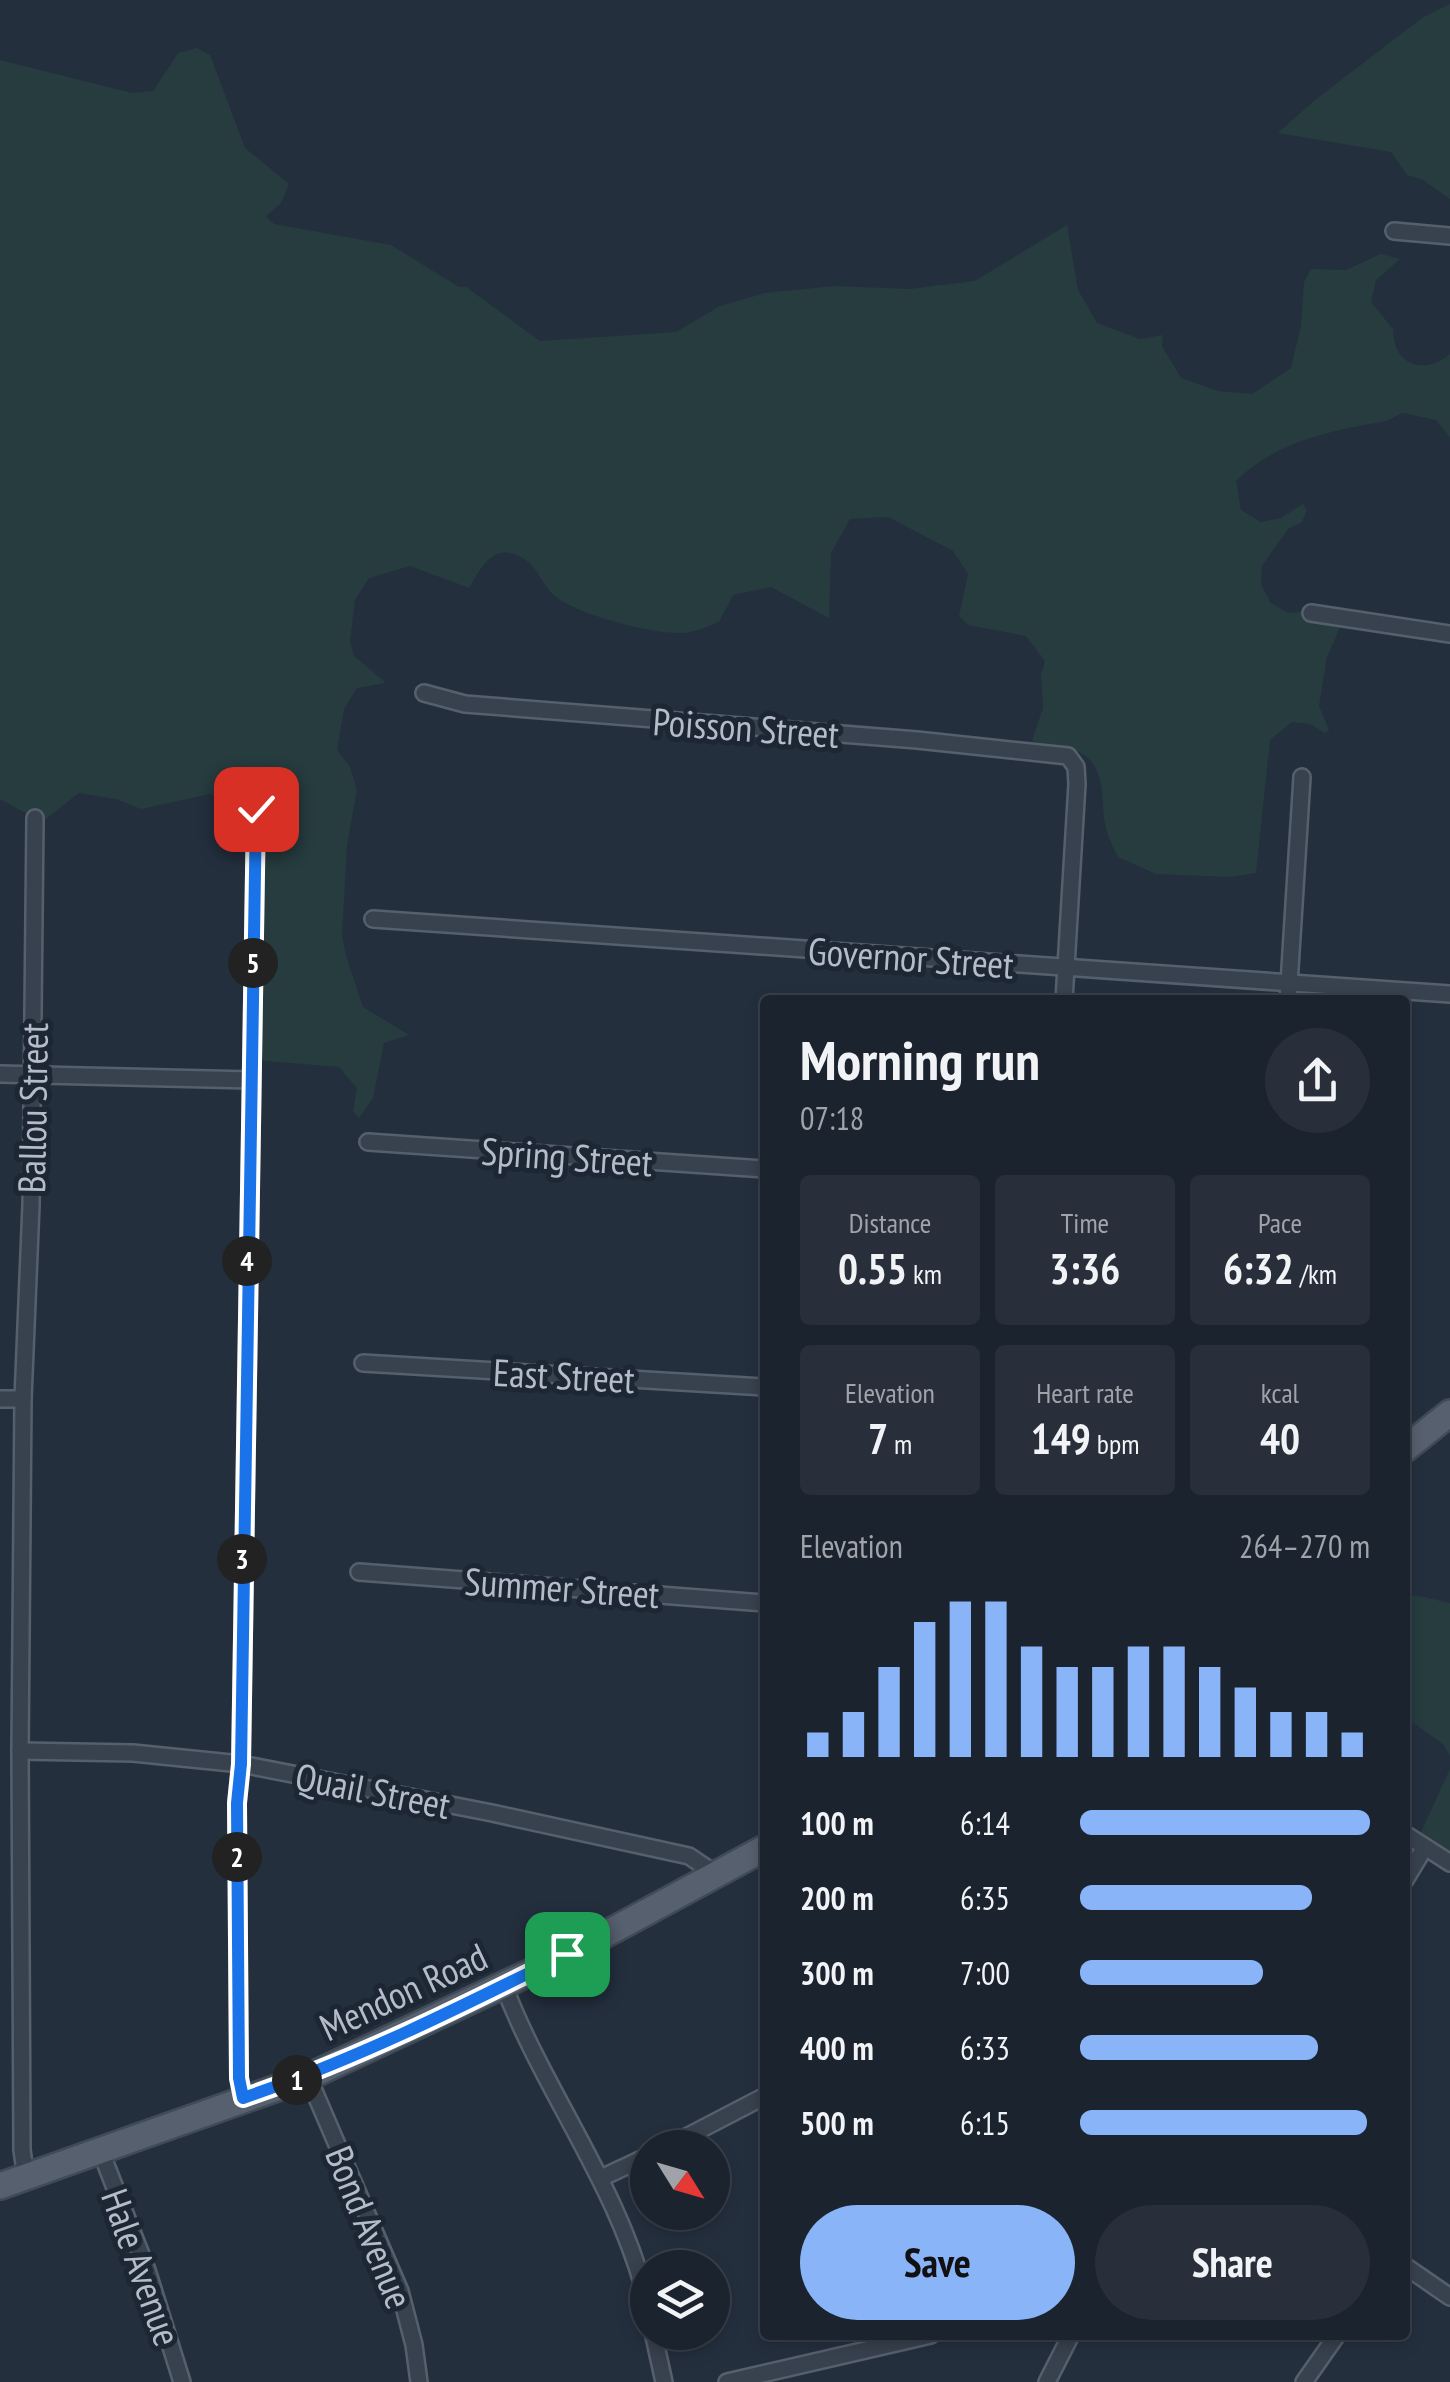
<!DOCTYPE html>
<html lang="en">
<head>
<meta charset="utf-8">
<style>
	body { margin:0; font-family:"PT Sans Narrow",sans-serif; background:#282f3a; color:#f1f3f6; height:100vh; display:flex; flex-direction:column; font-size:38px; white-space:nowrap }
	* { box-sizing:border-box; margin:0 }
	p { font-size:32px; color:#a0a4aa }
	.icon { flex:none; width:55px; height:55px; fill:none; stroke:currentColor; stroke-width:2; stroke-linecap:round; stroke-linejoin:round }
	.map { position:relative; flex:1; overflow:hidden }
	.side { position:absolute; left:760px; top:995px; width:650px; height:1345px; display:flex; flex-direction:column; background:#1b232e; border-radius:10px; box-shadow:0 5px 15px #0003,0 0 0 2px #39404a }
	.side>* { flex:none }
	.needle { width:65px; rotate:127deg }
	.fabs { position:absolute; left:630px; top:2130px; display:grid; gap:20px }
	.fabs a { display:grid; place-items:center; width:100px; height:100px; border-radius:50%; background:#1b232e; box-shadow:0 5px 15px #0003,0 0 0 2px #39404a; font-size:50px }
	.pin { position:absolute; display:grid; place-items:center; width:85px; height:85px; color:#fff; margin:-42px; border-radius:20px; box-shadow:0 5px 15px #0006 }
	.km { position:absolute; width:50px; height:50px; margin:-25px; border-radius:50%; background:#222; color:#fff; font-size:28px; line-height:50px; text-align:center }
	.round { display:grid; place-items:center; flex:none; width:105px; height:105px; border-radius:52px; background:#282f3a }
	.headline { display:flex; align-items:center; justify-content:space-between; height:170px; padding:0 40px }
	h1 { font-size:55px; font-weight:700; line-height:75px }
	.figures { display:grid; grid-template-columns:repeat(3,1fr); gap:15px; height:170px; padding:10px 40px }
	.figures div { display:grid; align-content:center; border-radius:10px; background:#282f3a; text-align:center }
	.figures b { font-size:42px; font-weight:700 }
	.figures small { font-size:28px; font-weight:400 }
	.figures p { font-size:28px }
	.chart { height:280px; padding:20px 40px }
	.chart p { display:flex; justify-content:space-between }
	.chart svg { width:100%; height:180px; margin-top:10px; stroke:#8ab4f8; stroke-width:6 }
	.primary-button { display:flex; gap:20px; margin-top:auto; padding:20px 40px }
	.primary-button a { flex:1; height:115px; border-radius:60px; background:#8ab4f8; color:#111; font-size:40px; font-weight:700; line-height:115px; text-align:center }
	.primary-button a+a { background:#282f3a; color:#f1f3f6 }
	ul { padding:0 40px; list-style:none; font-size:32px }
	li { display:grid; grid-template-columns:160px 120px 1fr; align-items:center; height:75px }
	li i { height:25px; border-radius:12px; background:#8ab4f8 }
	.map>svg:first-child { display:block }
</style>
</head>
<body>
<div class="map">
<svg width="1450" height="2382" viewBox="0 0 1450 2382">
	<rect width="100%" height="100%" fill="#242f3e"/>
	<g fill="#263c3f">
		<path d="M1450 4V199L1423 180 1407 175 1391 152 1278 133 1315 100 1422 18Z"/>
		<path d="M197 48 210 55 245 148 289 184 281 203 266 216 274 224 391 245 459 287H466L540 341 676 332 720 306 765 293 835 286 909 289 975 281 1067 225 1078 290 1097 323 1140 339 1163 335 1162 346 1181 378 1218 391 1252 394 1291 368 1301 326 1304 282 1311 269 1346 270 1381 254 1400 259 1376 280 1371 302 1393 329C1393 364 1423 377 1450 354V437L1436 420 1402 413 1386 421C1330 431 1277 441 1236 481L1241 510 1261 522 1281 518 1303 504 1307 510 1302 522 1288 529 1262 566 1261 584 1271 603 1288 613 1322 610 1346 614 1327 657 1319 706 1329 730 1325 733 1310 724 1292 722 1270 740 1256 873 1229 877 1156 874 1118 857C1114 848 1108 838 1106 828 1100 804 1108 772 1084 755 1069 744 1049 749 1032 741L1043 708 1041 676 1045 661 1026 636 968 625 959 616 968 574 953 551 888 517 850 519 831 553 829 618 771 587 733 595 719 622C708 626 694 633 682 633 651 634 579 615 556 597 540 584 538 562 514 554 490 546 479 572 469 588L410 566 369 578 355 600 350 641 354 656 386 683 357 688 344 709 337 750 350 767 357 790 347 845 342 935 346 956 363 1007 409 1035 384 1043 373 1098 359 1118 353 1111 357 1088 339 1067 253 1060 259 822 210 794 141 809 116 799 79 793 42 822 0 799V60L132 93 153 91 178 53Z"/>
		<path d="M1415 1595 1450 1603V1756L1443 1744 1405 1717V1601Z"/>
		<path d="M1450 1769V1863L1417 1841Z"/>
	</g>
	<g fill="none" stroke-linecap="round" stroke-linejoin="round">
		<defs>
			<g id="minor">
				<path d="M1394 231 1450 236"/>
				<path d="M1311 613 1450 634"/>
				<path d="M424 693 465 704 917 740 1068 756 1076 767 1077 784 1064 1000"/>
				<path d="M373 919 1450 994"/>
				<path d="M1288 1000 1302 777"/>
				<path d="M0 1074 251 1080"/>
				<path d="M368 1142 765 1169"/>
				<path d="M363 1363 765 1387"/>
				<path d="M0 1399H23"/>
				<path d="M359 1572 765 1603"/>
				<path d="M20 1751 133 1753 241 1764 492 1813 689 1856 717 1875"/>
				<path d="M1405 1834 1450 1863"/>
				<path d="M1405 1880 1425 1847"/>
				<path d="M504 1986C545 2094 622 2191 648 2306"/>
				<path d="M308 2077 400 2291 414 2345 419 2382"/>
				<path d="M243 2098 239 2079 237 1803 241 1764 256 809"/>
				<path d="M665 2148 765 2096"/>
				<path d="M101 2152 147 2270 182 2382"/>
				<path d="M26 2177 22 2150 20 1751 23 1399 31 1205 35 818"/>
				<path d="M601 2178 648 2156"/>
				<path d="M1405 2266 1450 2297"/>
				<path d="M653 2332 664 2382"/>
				<path d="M727 2382 931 2335"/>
				<path d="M1047 2382 1071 2335"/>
				<path d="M1304 2382 1337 2335"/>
			</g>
			<g id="primary">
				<path d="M1405 1449 1450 1413"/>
				<path d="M0 2186 308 2077 567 1955 765 1848"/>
			</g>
		</defs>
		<use href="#minor" stroke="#565f6c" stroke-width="20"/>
		<use href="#primary" stroke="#414a57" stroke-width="30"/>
		<use href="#minor" stroke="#38414e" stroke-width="15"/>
		<use href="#primary" stroke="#56606e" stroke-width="25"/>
	</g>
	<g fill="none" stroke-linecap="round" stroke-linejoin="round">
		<defs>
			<path id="route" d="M256 809 241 1764 237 1803 239 2078 243 2098C355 2060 461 2007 567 1954"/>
		</defs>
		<use href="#route" stroke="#fff" stroke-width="20"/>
		<use href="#route" stroke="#1a73e8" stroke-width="12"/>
	</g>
	<g text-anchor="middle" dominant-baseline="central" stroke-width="10" stroke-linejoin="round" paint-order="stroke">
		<g font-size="38" fill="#b4bcc9" stroke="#1d2633">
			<text transform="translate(746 727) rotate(4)">Poisson Street</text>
			<text transform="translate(911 957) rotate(4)">Governor Street</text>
			<text transform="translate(32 1108) rotate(-89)">Ballou Street</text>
			<text transform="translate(567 1156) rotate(4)">Spring Street</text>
			<text transform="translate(564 1375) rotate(3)">East Street</text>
			<text transform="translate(562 1587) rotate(4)">Summer Street</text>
			<text transform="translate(373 1790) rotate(11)">Quail Street</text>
			<text transform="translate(403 1991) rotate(-25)">Mendon Road</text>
			<text transform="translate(370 2227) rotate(68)">Bond Avenue</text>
			<text transform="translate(142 2267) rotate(70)">Hale Avenue</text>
		</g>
	</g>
</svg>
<div class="fabs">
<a><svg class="needle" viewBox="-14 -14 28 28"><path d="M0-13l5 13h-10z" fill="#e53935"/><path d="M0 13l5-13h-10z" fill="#a0a4aa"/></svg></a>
<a><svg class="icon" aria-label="layers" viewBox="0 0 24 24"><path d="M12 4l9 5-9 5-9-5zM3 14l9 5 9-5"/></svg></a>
</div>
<div class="pin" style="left:567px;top:1954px;background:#1e9e55"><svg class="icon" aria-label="arrive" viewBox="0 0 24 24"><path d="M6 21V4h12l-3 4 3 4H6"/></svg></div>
<div class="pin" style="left:256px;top:809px;background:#d93025"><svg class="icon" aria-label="check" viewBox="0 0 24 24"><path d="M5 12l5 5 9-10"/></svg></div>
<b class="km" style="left:297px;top:2080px">1</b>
<b class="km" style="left:237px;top:1857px">2</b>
<b class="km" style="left:242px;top:1559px">3</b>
<b class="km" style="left:247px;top:1261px">4</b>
<b class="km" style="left:253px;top:963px">5</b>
<section class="side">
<div class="headline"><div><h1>Morning run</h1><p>07:18</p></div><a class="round"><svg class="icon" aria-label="share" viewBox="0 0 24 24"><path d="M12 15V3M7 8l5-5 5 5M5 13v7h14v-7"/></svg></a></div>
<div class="figures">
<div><p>Distance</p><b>0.55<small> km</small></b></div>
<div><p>Time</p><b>3:36</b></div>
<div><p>Pace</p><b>6:32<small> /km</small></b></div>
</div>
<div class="figures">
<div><p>Elevation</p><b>7<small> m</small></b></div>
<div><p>Heart rate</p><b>149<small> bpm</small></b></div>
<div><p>kcal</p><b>40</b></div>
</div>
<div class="chart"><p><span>Elevation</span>264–270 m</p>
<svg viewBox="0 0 160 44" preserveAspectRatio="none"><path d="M5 44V38M15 44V33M25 44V22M35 44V11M45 44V6M55 44V6M65 44V17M75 44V22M85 44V22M95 44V17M105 44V17M115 44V22M125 44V27M135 44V33M145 44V33M155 44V38"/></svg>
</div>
<ul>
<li><b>100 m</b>6:14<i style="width:100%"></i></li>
<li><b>200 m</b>6:35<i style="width:80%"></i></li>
<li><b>300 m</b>7:00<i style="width:63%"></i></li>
<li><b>400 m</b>6:33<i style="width:82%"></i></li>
<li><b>500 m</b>6:15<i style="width:99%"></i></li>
</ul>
<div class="primary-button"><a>Save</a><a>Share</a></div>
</section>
</div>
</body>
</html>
